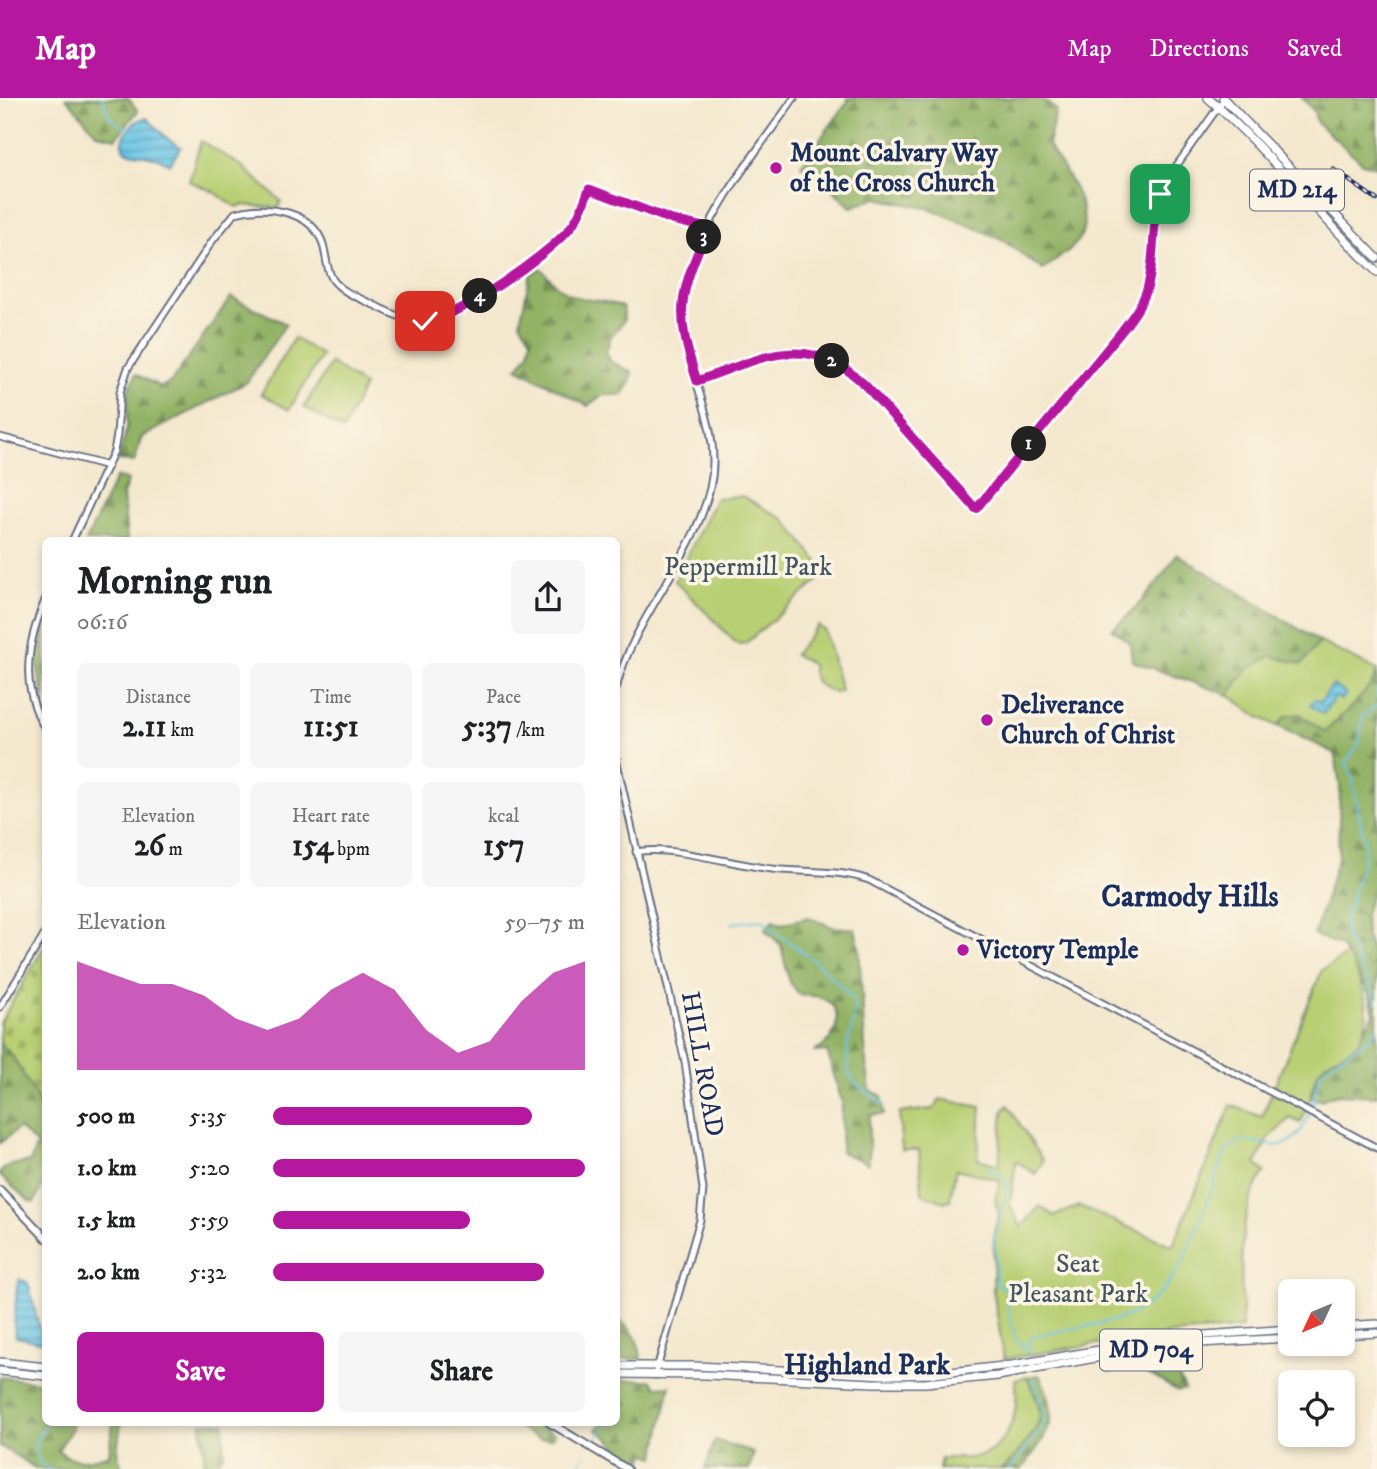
<!DOCTYPE html>
<html lang="en">
<head>
<meta charset="utf-8">
<style>
	body { margin:0; font-family:"IM FELL DW Pica",serif; background:#f6f6f6; color:#202124; height:100vh; display:flex; flex-direction:column; font-size:26px; white-space:nowrap }
	* { box-sizing:border-box; margin:0 }
	p { font-size:23px; color:#757577 }
	.icon { flex:none; width:38px; height:38px; fill:none; stroke:currentColor; stroke-width:2; stroke-linecap:round; stroke-linejoin:round }
	.map { position:relative; flex:1; overflow:hidden }
	.side { position:absolute; left:42px; top:439px; width:578px; height:889px; display:flex; flex-direction:column; background:#fff; border-radius:10px; box-shadow:0 4px 10px #0003 }
	.side>* { flex:none }
	.needle { width:46px; rotate:226deg }
	.fabs { position:absolute; left:1278px; top:1181px; display:grid; gap:14px }
	.fabs a { display:grid; place-items:center; width:77px; height:77px; border-radius:10px; background:#fff; box-shadow:0 4px 10px #0003; font-size:35px }
	.pin { position:absolute; display:grid; place-items:center; width:60px; height:60px; color:#fff; margin:-30px; border-radius:14px; box-shadow:0 4px 10px #0006 }
	.km { position:absolute; width:35px; height:35px; margin:-18px; border-radius:50%; background:#222; color:#fff; font-size:19px; line-height:35px; text-align:center }
	.round { display:grid; place-items:center; flex:none; width:74px; height:74px; border-radius:10px; background:#f6f6f6 }
	.headline { display:flex; align-items:center; justify-content:space-between; height:119px; padding:0 35px }
	h1 { font-size:38px; font-weight:700; line-height:52px }
	.stats { display:grid; grid-template-columns:repeat(3,1fr); gap:10px; height:119px; padding:7px 35px }
	.stats div { display:grid; align-content:center; border-radius:10px; background:#f6f6f6; text-align:center }
	.stats b { font-size:30px; font-weight:700 }
	.stats small { font-size:19px; font-weight:400 }
	.stats p { font-size:19px }
	.chart { height:196px; padding:14px 35px }
	.chart p { display:flex; justify-content:space-between }
	.chart svg { width:100%; height:126px; margin-top:7px; fill:#b5179e; opacity:.7 }
	.cta { display:flex; gap:14px; margin-top:auto; padding:14px 35px }
	.cta a { flex:1; height:80px; border-radius:10px; background:#b5179e; color:#fff; font-size:28px; font-weight:700; line-height:80px; text-align:center }
	.cta a+a { background:#f6f6f6; color:#202124 }
	ul { padding:0 35px; list-style:none; font-size:23px }
	li { display:grid; grid-template-columns:112px 84px 1fr; align-items:center; height:52px }
	li i { height:18px; border-radius:9px; background:#b5179e }
	header { display:flex; align-items:center; gap:42px; box-sizing:border-box; height:98px; padding:0 35px; background:#b5179e; color:#fff }
	header strong { font-size:33px }
	nav { display:flex; gap:38px; margin-inline-start:auto; font-size:24px }
	.map>svg:first-child { display:block }
</style>
</head>
<body>
<header>
<strong>Map</strong>
<nav><a>Map</a><a>Directions</a><a>Saved</a></nav>
</header>
<div class="map">
<svg width="1377" height="1371" viewBox="0 0 1377 1371">
	<defs>
		<pattern id="forest-firs" width="22" height="20" patternUnits="userSpaceOnUse" patternTransform="scale(1.75)"><rect width="22" height="20" fill="#92b265"/><path d="M5 1l3.5 6h-7zM16 11l3.5 6h-7z" fill="#769156"/></pattern>
		<pattern id="cemetery-stones" width="16" height="16" patternUnits="userSpaceOnUse" patternTransform="scale(1.75)"><rect width="16" height="16" fill="#b8cf73"/><path d="M2 7V4a2 2 0 0 1 4 0v3zM10 15v-3a2 2 0 0 1 4 0v3z" fill="#9eb266"/></pattern>
		<pattern id="water-rules" width="6" height="5" patternUnits="userSpaceOnUse" patternTransform="scale(1.75)"><rect width="6" height="5" fill="#66c5e5"/><path d="M0 2.5h6" fill="none" stroke="#53a0bd"/></pattern>
	</defs>
	<rect width="100%" height="100%" fill="#fcf5e5"/>
	<filter id="ink" filterUnits="userSpaceOnUse"><feTurbulence type="fractalNoise" baseFrequency=".0143" numOctaves="2"/><feDisplacementMap in="SourceGraphic" scale="14" xChannelSelector="R" yChannelSelector="G"/><feConvolveMatrix kernelMatrix="1 2 1 2 8 2 1 2 1" color-interpolation-filters="sRGB"/></filter>
	<filter id="wash" filterUnits="userSpaceOnUse"><feTurbulence type="fractalNoise" baseFrequency=".00686" numOctaves="4" result="noise"/><feDisplacementMap in="SourceGraphic" scale="28" xChannelSelector="R" yChannelSelector="G"/><feGaussianBlur stdDeviation="1.57" result="paint"/><feColorMatrix in="noise" values="0 0 0 0 0 0 0 0 0 0 0 0 0 0 0 0 0 1.4 0 .05"/><feComposite in="paint" operator="in"/></filter>
	<g filter="url(#wash)">
		<rect width="100%" height="100%" fill="#f4e8ce"/>
		<g fill="url(#forest-firs)" stroke="#567062" stroke-width="2">
			<path d="M66 0H128L138 13 116 40 97 36Z"/>
			<path d="M847 0H1041L1056 12 1048 47C1062 69 1098 116 1078 143 1069 154 1054 163 1043 172L1001 141 931 111 876 100 851 109 824 84 801 67 849 2Z"/>
			<path d="M1302 0H1377V69L1363 65 1317 25 1314 13Z"/>
			<path d="M540 170C548 177 556 189 565 194 583 205 606 200 624 210V223L611 238 606 254 611 264 632 274 630 286 623 297H602L588 308 517 270 529 255 531 241 520 224 530 177Z"/>
			<path d="M231 199 286 226 247 284 142 339 134 364 118 362 127 330 128 293 136 276 161 289 171 284Z"/>
			<path d="M116 379 128 382 123 397 127 443H86Z"/>
			<path d="M1177 456 1320 544 1302 566 1247 572 1229 597 1132 563 1130 545 1112 531C1139 510 1158 485 1177 456Z"/>
			<path d="M45 529V604C37 581 34 552 45 529Z"/>
			<path d="M1377 576V768L1376 784 1365 816 1366 835 1377 871V998L1338 996 1320 1002 1311 1000 1318 972 1330 962 1356 947 1374 916 1370 898 1341 848 1314 837 1338 760 1340 689 1335 655 1277 628 1286 618 1300 616 1325 634 1356 604Z"/>
			<path d="M808 819 833 829 855 831 859 848 866 964 870 992 882 998 884 1016 871 1017 869 1023V1066L841 1054 842 1004 827 953 813 954C839 944 848 907 818 899 813 897 806 898 800 897L789 883 781 847 765 832 773 822 782 826Z"/>
			<path d="M0 945 12 957 45 1014V1082L34 1105 29 1103 0 1078V1074L9 1067 30 1064 37 1047 19 1030 0 1045Z"/>
			<path d="M616 1219C633 1232 639 1240 641 1261H616Z"/>
			<path d="M1181 1252 1182 1262 1173 1263V1268L1185 1291 1178 1293C1152 1279 1138 1264 1109 1274L1110 1263Z"/>
			<path d="M1039 1277C1063 1322 1049 1333 1022 1371H1001L1012 1362 1041 1312 1027 1279Z"/>
			<path d="M0 1279 45 1285 46 1325H73L72 1330 58 1352C75 1367 89 1362 109 1356L113 1325H121L117 1353 122 1371H37L0 1348Z"/>
			<path d="M616 1282H651L656 1289 670 1288 655 1359 645 1356 638 1371C623 1358 614 1341 597 1332L601 1325H616Z"/>
			<path d="M201 1325H224V1356L213 1371H205Z"/>
			<path d="M510 1325H534L555 1336 553 1340 540 1341Z"/>
			<path d="M715 1342 754 1355 749 1371H705Z"/>
		</g>
		<path fill="url(#cemetery-stones)" stroke="#6a7f68" stroke-width="2" d="M45 847V1014L12 957 0 945V925Z"/>
		<g fill="#b8cf73" stroke="#6a7f68" stroke-width="2">
			<path d="M201 43 242 68 281 103 278 110 242 107 236 109 212 93 189 83Z"/>
			<path d="M294 240 322 257 289 312 261 296Z"/>
			<path d="M331 265 364 288 343 332 304 309Z"/>
			<path d="M742 398 784 421 822 469 823 478 746 545 737 546 675 483 716 400Z"/>
			<path d="M818 527 825 533 841 593 835 595C819 588 812 585 812 567L806 562 794 557Z"/>
			<path d="M1320 544 1377 572C1373 593 1339 618 1325 634L1300 616 1286 618 1277 628 1257 618 1229 597 1247 572 1271 558 1302 566Z"/>
			<path d="M1347 857C1363 884 1377 921 1356 947 1345 956 1330 959 1321 970 1312 980 1313 994 1309 1006 1306 1012 1303 1019 1300 1025L1290 1020 1267 1042 1256 1066 1265 1074C1234 1113 1243 1181 1242 1230L1140 1239 1004 1261 993 1191 994 1135 999 1116 995 1103 1000 1082 956 1071 950 1102 944 1104 922 1096 919 1052H902L899 1015 933 1011 940 1001 981 1009 978 1061 999 1067 1003 1013 1008 1007 1043 1063 1035 1076 1016 1063 1010 1106 1021 1129 1040 1108 1054 1118 1079 1108 1173 1148 1231 1007 1262 1019 1322 872Z"/>
			<path d="M1027 1279C1043 1317 1047 1318 1020 1352 1015 1358 1007 1369 1000 1371 990 1371 952 1371 939 1371L941 1360C952 1360 964 1361 975 1359 1008 1353 1021 1312 1015 1282Z"/>
		</g>
		<g fill="url(#water-rules)" stroke="#407aa2" stroke-width="2">
			<path d="M147 20 169 42 181 49 170 66 158 60 126 53 122 46C125 33 134 21 147 20Z"/>
			<path d="M1333 587 1346 596 1341 602 1335 599 1323 616 1310 607 1315 601 1320 604Z"/>
			<path d="M19 1181 27 1184 29 1188 43 1245 16 1239 14 1228 17 1187Z"/>
		</g>
		<g fill="none" stroke-linecap="round" stroke-linejoin="round">
			<g stroke="#66c5e5" stroke-width="2">
				<path d="M102 0 109 19 128 32"/>
				<path d="M1377 590V600"/>
				<path d="M1377 607 1363 618 1358 648 1346 664 1353 682 1365 750 1363 766 1346 817 1345 836 1377 904"/>
				<path d="M732 825 763 822 777 835 817 865 853 900 856 913 847 949 849 976 855 985 885 1008"/>
				<path d="M987 1070 1002 1076C1014 1093 996 1121 995 1139 994 1154 999 1168 996 1183L998 1188 1005 1189 1009 1193 1008 1211 1016 1241 1025 1250"/>
				<path d="M1028 1256V1244L1035 1238C1064 1230 1096 1229 1124 1219 1186 1199 1203 1104 1227 1051L1239 1043C1254 1041 1272 1052 1287 1045 1301 1039 1312 1014 1315 999 1316 992 1316 985 1320 978 1333 955 1365 953 1377 929"/>
				<path d="M46 1293 43 1301 46 1313"/>
				<path d="M46 1325C44 1332 40 1334 37 1341 32 1351 38 1367 49 1371"/>
				<path d="M595 1342 608 1325"/>
				<path d="M576 1371 585 1357"/>
				<path d="M1010 1371 1041 1332 1046 1320 1033 1280"/>
			</g>
		</g>
	</g>
	<g filter="url(#ink)">
		<g fill="none" stroke-linecap="round" stroke-linejoin="round">
			<defs>
				<g id="tertiary">
					<path d="M697 283C761 259 811 231 867 289L977 411 1121 234 1136 213 1147 191 1156 114 1161 92 1172 74 1224 1"/>
					<path d="M0 339 108 368"/>
					<path d="M72 443 114 353 117 337 120 294 128 270 213 142 235 115C263 107 307 111 321 141 327 154 325 170 333 182 343 195 360 200 374 207 385 212 396 219 408 221 445 230 475 201 504 182 546 155 572 141 589 91L672 122 708 130"/>
					<path d="M46 500C27 544 19 589 46 632"/>
					<path d="M616 591C633 519 693 462 710 390 722 339 696 293 685 245 666 160 749 66 794 0"/>
					<path d="M616 661 685 964 703 1091 700 1122 655 1277"/>
					<path d="M636 754C670 747 735 767 772 771 804 775 839 771 869 782L1377 1050"/>
					<path d="M0 909 46 834"/>
				</g>
				<g id="secondary">
					<path d="M0 1092 46 1140"/>
					<path d="M550 1325 627 1371"/>
				</g>
				<g id="primary">
					<path d="M1208 0C1269 53 1319 118 1377 174"/>
					<path d="M1223 0 1377 160"/>
					<path d="M1342 1228 1377 1226"/>
					<path d="M1342 1237 1377 1235"/>
					<path d="M0 1264 46 1269"/>
					<path d="M616 1268H695L886 1277 933 1276 1012 1267 1175 1239 1290 1231"/>
					<path d="M0 1273 46 1278"/>
					<path d="M616 1276 706 1277 874 1285H925L998 1278 1106 1258 1199 1245 1290 1240"/>
				</g>
			</defs>
			<use href="#tertiary" stroke="#677085" stroke-width="9"/>
			<use href="#secondary" stroke="#677085" stroke-width="10"/>
			<use href="#primary" stroke="#677085" stroke-width="10"/>
			<use href="#tertiary" stroke="#fff" stroke-width="5"/>
			<use href="#secondary" stroke="#fff" stroke-width="6"/>
			<use href="#primary" stroke="#fff" stroke-width="7"/>
			<defs>
				<path id="rail" d="M1333 71 1377 102"/>
			</defs>
			<use href="#rail" stroke="#1b2f5e" stroke-width="4.5"/>
			<use href="#rail" stroke="#fcf5e5" stroke-width="2" stroke-dasharray="5" stroke-linecap="butt"/>
		</g>
	</g>
	<g fill="none" stroke-linecap="round" stroke-linejoin="round" filter="url(#ink)">
		<defs>
			<path id="route" d="M425 223C457 221 549 156 570 130 579 119 584 105 589 91L672 122 708 130C679 197 674 212 697 283 762 260 809 231 867 289L976 411 1121 234C1131 221 1142 207 1147 191 1156 161 1151 126 1160 96"/>
		</defs>
		<use href="#route" stroke="#fff" stroke-width="14"/>
		<use href="#route" stroke="#b5179e" stroke-width="9"/>
	</g>
	<g fill="#b5179e" stroke="#fcf5e5" stroke-width="2.5">
		<circle cx="776" cy="70" r="7"/>
		<circle cx="987" cy="622" r="7"/>
		<circle cx="963" cy="852" r="7"/>
	</g>
	<g text-anchor="middle" dominant-baseline="central" stroke-width="7" stroke-linejoin="round" paint-order="stroke">
		<g fill="#fcf5e5" stroke="#5e6a86" stroke-width="2">
			<rect x="1250" y="71.5" width="94" height="41" rx="5"/>
			<rect x="1100" y="1231.5" width="102" height="41" rx="5"/>
		</g>
		<g font-size="24" font-weight="bold" fill="#1b2f5e">
			<text x="1297" y="92">MD 214</text>
			<text x="1151" y="1252">MD 704</text>
		</g>
		<g font-size="26" font-weight="bold" fill="#1b2f5e" stroke="#fcf5e5" text-anchor="start">
			<text x="790" y="55">Mount Calvary Way<tspan x="790" dy="30">of the Cross Church</tspan></text>
			<text x="1001" y="607">Deliverance<tspan x="1001" dy="30">Church of Christ</tspan></text>
			<text x="977" y="852">Victory Temple</text>
		</g>
		<g font-size="26" fill="#425763" stroke="#fcf5e5">
			<text x="748" y="469">Peppermill Park</text>
			<text x="1078" y="1166">Seat<tspan x="1078" dy="30">Pleasant Park</tspan></text>
		</g>
		<g font-size="26" fill="#1b2f5e" stroke="#fcf5e5">
			<text transform="translate(702 966) rotate(80)">HILL ROAD</text>
		</g>
		<g font-size="28" font-weight="bold" fill="#1b2f5e" stroke="#fcf5e5">
			<text x="867" y="1267">Highland Park</text>
		</g>
		<g font-size="30" font-weight="bold" fill="#1b2f5e" stroke="#fcf5e5">
			<text x="1190" y="799">Carmody Hills</text>
		</g>
	</g>
</svg>
<div class="fabs">
<a><svg class="needle" viewBox="-14 -14 28 28"><path d="M0-13l5 13h-10z" fill="#e53935"/><path d="M0 13l5-13h-10z" fill="#757577"/></svg></a>
<a><svg class="icon" aria-label="locate" viewBox="0 0 24 24"><circle cx="12" cy="12" r="6"/><path d="M12 2v4M12 18v4M2 12h4M18 12h4"/></svg></a>
</div>
<div class="pin" style="left:1160px;top:96px;background:#1e9e55"><svg class="icon" aria-label="arrive" viewBox="0 0 24 24"><path d="M6 21V4h12l-3 4 3 4H6"/></svg></div>
<div class="pin" style="left:425px;top:223px;background:#d93025"><svg class="icon" aria-label="check" viewBox="0 0 24 24"><path d="M5 12l5 5 9-10"/></svg></div>
<b class="km" style="left:1029px;top:346px">1</b>
<b class="km" style="left:832px;top:263px">2</b>
<b class="km" style="left:704px;top:139px">3</b>
<b class="km" style="left:480px;top:198px">4</b>
<section class="side">
<div class="headline"><div><h1>Morning run</h1><p>06:16</p></div><a class="round"><svg class="icon" aria-label="share" viewBox="0 0 24 24"><path d="M12 15V3M7 8l5-5 5 5M5 13v7h14v-7"/></svg></a></div>
<div class="stats">
<div><p>Distance</p><b>2.11<small> km</small></b></div>
<div><p>Time</p><b>11:51</b></div>
<div><p>Pace</p><b>5:37<small> /km</small></b></div>
</div>
<div class="stats">
<div><p>Elevation</p><b>26<small> m</small></b></div>
<div><p>Heart rate</p><b>154<small> bpm</small></b></div>
<div><p>kcal</p><b>157</b></div>
</div>
<div class="chart"><p><span>Elevation</span>59–75 m</p>
<svg viewBox="0 0 160 44" preserveAspectRatio="none"><path d="M0 44V6L10 10L20 14L30 14L40 18L50 26L60 30L70 26L80 16L90 10L100 16L110 30L120 38L130 34L140 20L150 10L160 6V44z"/></svg>
</div>
<ul>
<li><b>500 m</b>5:35<i style="width:83%"></i></li>
<li><b>1.0 km</b>5:20<i style="width:100%"></i></li>
<li><b>1.5 km</b>5:59<i style="width:63%"></i></li>
<li><b>2.0 km</b>5:32<i style="width:87%"></i></li>
</ul>
<div class="cta"><a>Save</a><a>Share</a></div>
</section>
</div>
</body>
</html>
